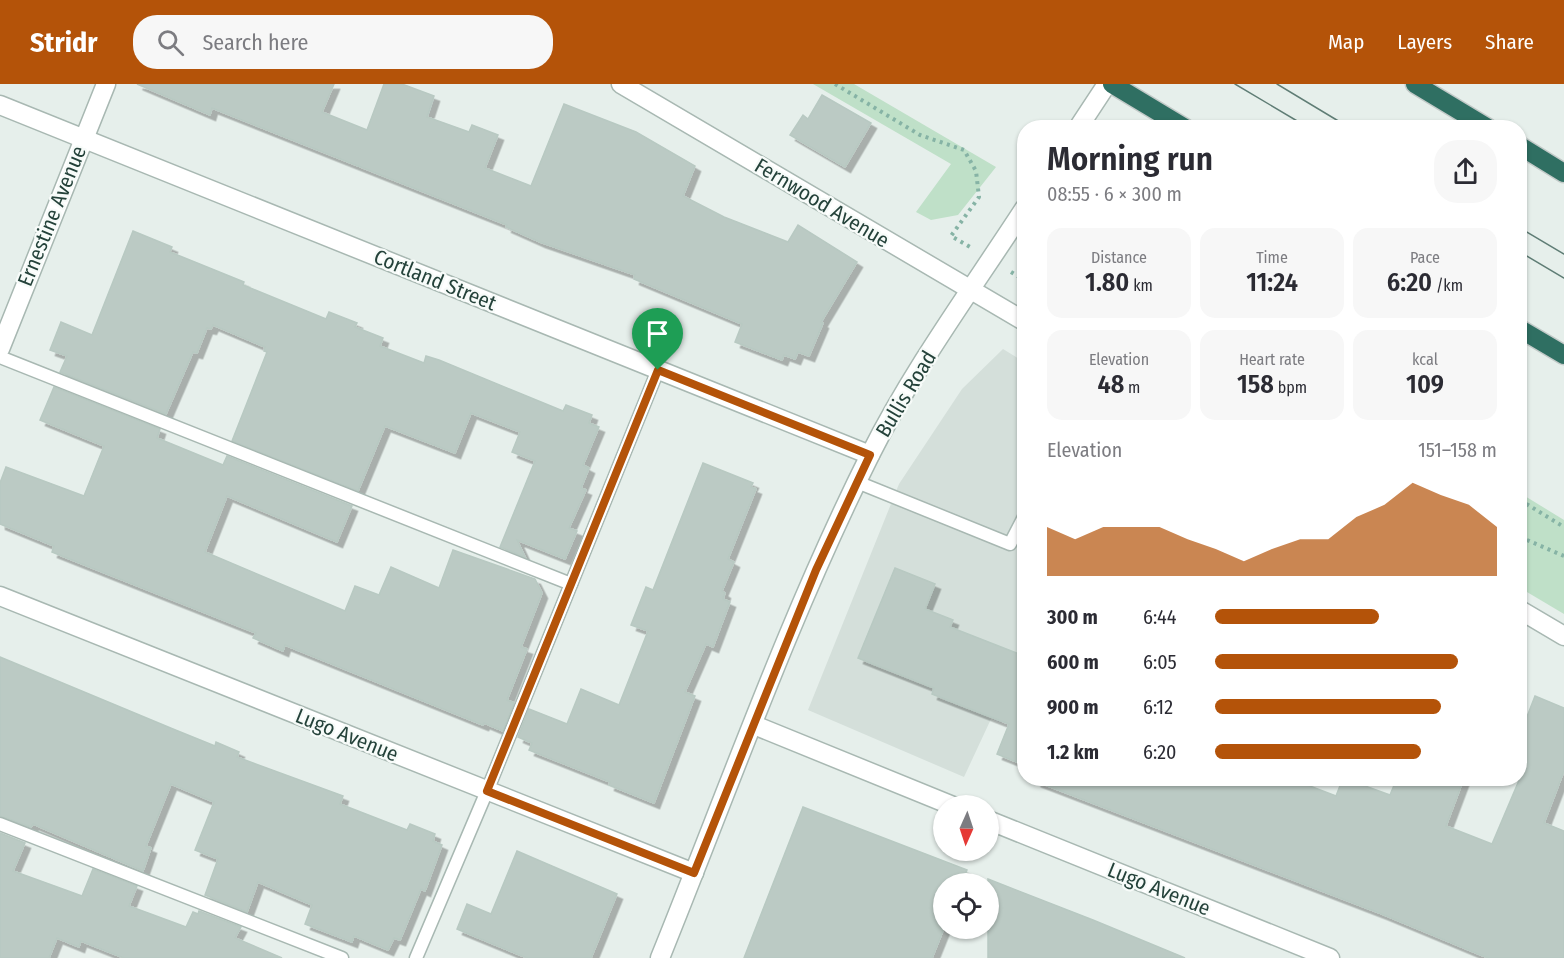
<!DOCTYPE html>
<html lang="en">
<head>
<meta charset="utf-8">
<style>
	body { margin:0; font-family:"Fira Sans Condensed",sans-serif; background:#f7f7f7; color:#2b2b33; height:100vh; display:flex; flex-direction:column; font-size:22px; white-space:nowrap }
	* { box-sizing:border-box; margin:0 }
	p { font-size:20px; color:#7c7c81 }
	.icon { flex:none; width:33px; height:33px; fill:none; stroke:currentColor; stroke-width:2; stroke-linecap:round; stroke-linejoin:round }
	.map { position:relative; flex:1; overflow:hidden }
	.drawer { position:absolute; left:1017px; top:36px; width:510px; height:666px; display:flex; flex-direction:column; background:#fff; border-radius:24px; box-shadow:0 2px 4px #0004 }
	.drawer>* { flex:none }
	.needle { width:39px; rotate:183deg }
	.controls { position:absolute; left:933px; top:711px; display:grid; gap:12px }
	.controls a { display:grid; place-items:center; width:66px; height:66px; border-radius:50%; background:#fff; box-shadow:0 2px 4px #0004; font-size:30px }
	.pin { position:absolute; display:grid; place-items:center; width:51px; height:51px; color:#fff; margin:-62px -26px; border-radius:50% 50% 50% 0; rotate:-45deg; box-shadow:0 0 6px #0007 }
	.pin .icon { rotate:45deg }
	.round { display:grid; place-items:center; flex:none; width:63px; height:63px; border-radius:24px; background:#f7f7f7 }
	.overview { display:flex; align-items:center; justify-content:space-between; height:102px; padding:0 30px }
	h1 { font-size:33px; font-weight:600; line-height:45px }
	.figures { display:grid; grid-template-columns:repeat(3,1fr); gap:9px; height:102px; padding:6px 30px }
	.figures div { display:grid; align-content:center; border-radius:15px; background:#f7f7f7; text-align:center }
	.figures b { font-size:26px; font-weight:600 }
	.figures small { font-size:16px; font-weight:400 }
	.figures p { font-size:16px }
	.chart { height:168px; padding:12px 30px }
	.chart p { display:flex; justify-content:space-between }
	.chart svg { width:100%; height:108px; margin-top:6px; fill:#b45309; opacity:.7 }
	ul { padding:0 30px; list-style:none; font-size:20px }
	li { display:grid; grid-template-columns:96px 72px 1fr; align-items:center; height:45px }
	li i { height:15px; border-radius:8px; background:#b45309 }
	header { display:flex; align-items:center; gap:36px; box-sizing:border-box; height:84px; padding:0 30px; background:#b45309; color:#fff }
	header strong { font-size:28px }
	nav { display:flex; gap:33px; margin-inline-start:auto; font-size:21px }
	.search { width:420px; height:54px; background:#f7f7f7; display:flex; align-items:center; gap:15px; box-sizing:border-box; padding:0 21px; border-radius:24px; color:#7c7c81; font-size:22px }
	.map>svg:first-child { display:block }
</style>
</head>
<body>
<header>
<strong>Stridr</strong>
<div class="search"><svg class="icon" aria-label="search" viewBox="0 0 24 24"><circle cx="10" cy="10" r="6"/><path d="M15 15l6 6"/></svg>Search here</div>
<nav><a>Map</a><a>Layers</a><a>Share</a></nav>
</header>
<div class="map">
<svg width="1564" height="874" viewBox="0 0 1564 874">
	<defs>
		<filter id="shadow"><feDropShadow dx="5.5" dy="5.5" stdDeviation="0" flood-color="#0004"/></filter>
	</defs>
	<rect width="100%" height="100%" fill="#e6efeb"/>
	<path fill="#d4dfda" d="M1003 265 1024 278V612L1015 609 1002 639 991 635 964 693 808 626 899 400 962 305Z"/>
	<g fill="#bfe0c8">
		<path d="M813 0H854L996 83 958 131 931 136 916 128 951 80Z"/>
		<path d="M1520 409 1564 436V530L1520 504Z"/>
	</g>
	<g fill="#bbcac4" stroke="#b8c9c2" stroke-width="1.5" filter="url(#shadow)">
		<path d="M137 0H334L322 28 367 46 384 0H402L434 12 427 33 469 48 472 41 498 51 485 84 531 102 564 20 636 48 695 82 683 112 724 133 788 158 798 141 857 178 821 238 823 239 809 272 798 268 795 275 784 271 782 276 735 258 742 240 634 195 635 191 540 158 506 143 507 141 212 24 210 31Z"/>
		<path d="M822 11 871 39 845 83 790 51 803 31 808 35Z"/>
		<path d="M133 147 172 163 170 168 244 198 243 201 326 235 329 228 357 239 355 243 383 254 380 262 424 279 426 272 439 276 563 327 566 321 592 331 589 339 599 343 583 381 589 384 581 404 586 406 569 444 577 447 565 475 517 456 525 473 500 463 535 377 512 368 520 348 471 329 455 369 385 342 358 407 232 357 267 268 264 267 265 263 213 241 211 245 207 244 197 269 193 268 166 330 60 288 67 272 50 266 61 238 92 251Z"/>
		<path d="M54 303 160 345 157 354 223 381 227 372 352 422 337 458 227 412 205 468 345 527 355 502 379 511 391 483 439 504 453 466 535 495 542 509 521 563 527 565 507 616 514 619 503 647 484 639 483 641 285 561 283 567 253 554 256 549 52 468 54 462 0 440V399L6 383 84 412 104 362 40 336Z"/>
		<path d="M703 379 753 399 751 403 756 405 728 475 734 478 722 507 725 509 723 515 730 518 713 563 706 560 685 608 695 612 654 719 609 701 610 698 529 666 532 659 518 653 529 625 567 640 581 605 619 621 648 547 631 541 646 503 653 506Z"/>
		<path d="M895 484 935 500 925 525 953 536 950 543 1024 572V681L997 670 1009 640 932 610 934 604 858 574Z"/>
		<path d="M0 573 173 645 215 662 216 658 239 668 237 673 343 712 340 720 407 746 410 740 435 750 433 757 442 761 425 807 421 805 400 856 394 854 388 866 354 852 352 858 305 840 312 821 258 798 247 828 205 811 218 775 195 766 214 718 171 700 146 762 151 764 143 787 33 740 31 743 0 732Z"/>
		<path d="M1535 612 1564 624V687L1544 739 1564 747V874H1488L1382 830 1035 697 1131 694 1140 698 1141 694H1289L1336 712 1343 694 1390 711 1397 694H1464L1446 742 1492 760 1520 694V651Z"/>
		<path d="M803 723 967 786 962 800H944V844L932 874H744Z"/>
		<path d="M0 749 25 759 13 787 82 812 93 785 137 802 129 822 186 843 193 828 198 830 199 827 241 843 235 854 282 874H124L81 857 79 863 57 854 49 874H0Z"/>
		<path d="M517 767 617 810 591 874H527L457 845 467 820 491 830Z"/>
		<path d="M988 795 1093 836 1185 874H988Z"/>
	</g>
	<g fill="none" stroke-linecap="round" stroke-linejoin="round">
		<defs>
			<g id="service">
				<path d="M0 273 571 500"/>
				<path d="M857 398 1010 460 1024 433"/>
				<path d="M0 740 342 874"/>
				<path d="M416 874 487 707 658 286"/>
			</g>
			<g id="minor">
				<path d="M0 265 106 0"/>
				<path d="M0 512 694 789"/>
				<path d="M754 641 953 722"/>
				<path d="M988 736 1330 874"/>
			</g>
			<g id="tertiary">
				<path d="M621 0 1024 237"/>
				<path d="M0 21 870 371"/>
				<path d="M1078 44 1107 0"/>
				<path d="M1520 526 1564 552"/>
				<path d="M660 874C728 706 789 533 870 371 913 285 972 205 1024 125"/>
			</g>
			<g id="motorway">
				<path d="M1112 0 1185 44"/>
				<path d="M1415 0 1488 44"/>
				<path d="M1520 62 1564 89"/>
				<path d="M1520 245 1564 271"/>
			</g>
		</defs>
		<use href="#service" stroke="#a8b8b2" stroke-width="15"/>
		<use href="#minor" stroke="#a8b8b2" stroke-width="21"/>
		<use href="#tertiary" stroke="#a8b8b2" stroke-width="21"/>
		<use href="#motorway" stroke="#c2cac8" stroke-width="21"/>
		<g stroke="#86b3a5" stroke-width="4" stroke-dasharray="3 4.5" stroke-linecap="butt">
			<path d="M835 0 920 51 964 66 976 87 979 113 951 152 972 164"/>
			<path d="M1011 188 1024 196"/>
			<path d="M1520 416 1564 443"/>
			<path d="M1520 453 1564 472"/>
		</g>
		<use href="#service" stroke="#fff" stroke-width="12"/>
		<use href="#minor" stroke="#fff" stroke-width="18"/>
		<use href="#tertiary" stroke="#fff" stroke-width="18"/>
		<use href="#motorway" stroke="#2f6f62" stroke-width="18"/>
		<g stroke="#5f7d75" stroke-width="1.5">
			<path d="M1235 0 1309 44"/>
			<path d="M1277 0 1350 44"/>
			<path d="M1520 144 1564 170"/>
			<path d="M1520 168 1564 194"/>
		</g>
	</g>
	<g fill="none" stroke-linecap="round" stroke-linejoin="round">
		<defs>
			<path id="route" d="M658 286 870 371 816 486 694 789 487 707Z"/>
		</defs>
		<use href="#route" stroke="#fff" stroke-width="12"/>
		<use href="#route" stroke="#b45309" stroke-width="8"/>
	</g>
	<g text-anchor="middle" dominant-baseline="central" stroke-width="4.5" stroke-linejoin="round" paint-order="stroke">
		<g font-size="21" fill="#24423a" stroke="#f7fbf9">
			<text transform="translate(822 119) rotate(31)">Fernwood Avenue</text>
			<text transform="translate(52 132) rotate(-68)">Ernestine Avenue</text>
			<text transform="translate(435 196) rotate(22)">Cortland Street</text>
			<text transform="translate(906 310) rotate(-59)">Bullis Road</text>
			<text transform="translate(347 651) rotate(22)">Lugo Avenue</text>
			<text transform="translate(1159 805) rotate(22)">Lugo Avenue</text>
		</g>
	</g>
</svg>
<div class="controls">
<a><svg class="needle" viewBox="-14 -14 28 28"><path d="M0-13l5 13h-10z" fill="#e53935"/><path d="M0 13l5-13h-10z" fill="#7c7c81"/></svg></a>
<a><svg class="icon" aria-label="locate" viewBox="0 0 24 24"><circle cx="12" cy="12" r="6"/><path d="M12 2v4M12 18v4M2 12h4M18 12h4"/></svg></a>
</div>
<div class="pin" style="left:658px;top:286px;background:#1e9e55"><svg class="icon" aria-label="arrive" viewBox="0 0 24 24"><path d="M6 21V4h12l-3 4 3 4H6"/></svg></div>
<section class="drawer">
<div class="overview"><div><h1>Morning run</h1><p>08:55 · 6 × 300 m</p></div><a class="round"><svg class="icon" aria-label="share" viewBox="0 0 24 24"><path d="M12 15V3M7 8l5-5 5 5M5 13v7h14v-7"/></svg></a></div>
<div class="figures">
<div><p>Distance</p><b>1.80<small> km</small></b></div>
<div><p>Time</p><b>11:24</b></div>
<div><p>Pace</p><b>6:20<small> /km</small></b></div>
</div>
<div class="figures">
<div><p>Elevation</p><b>48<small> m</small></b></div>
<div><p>Heart rate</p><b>158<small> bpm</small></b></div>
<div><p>kcal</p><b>109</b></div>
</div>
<div class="chart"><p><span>Elevation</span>151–158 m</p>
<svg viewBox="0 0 160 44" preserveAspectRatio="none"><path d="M0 44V24L10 29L20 24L30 24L40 24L50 29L60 33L70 38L80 33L90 29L100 29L110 20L120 15L130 6L140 11L150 15L160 24V44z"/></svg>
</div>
<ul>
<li><b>300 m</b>6:44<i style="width:58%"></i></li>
<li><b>600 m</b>6:05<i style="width:86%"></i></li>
<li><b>900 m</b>6:12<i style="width:80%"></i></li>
<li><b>1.2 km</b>6:20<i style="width:73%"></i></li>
</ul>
</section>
</div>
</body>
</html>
